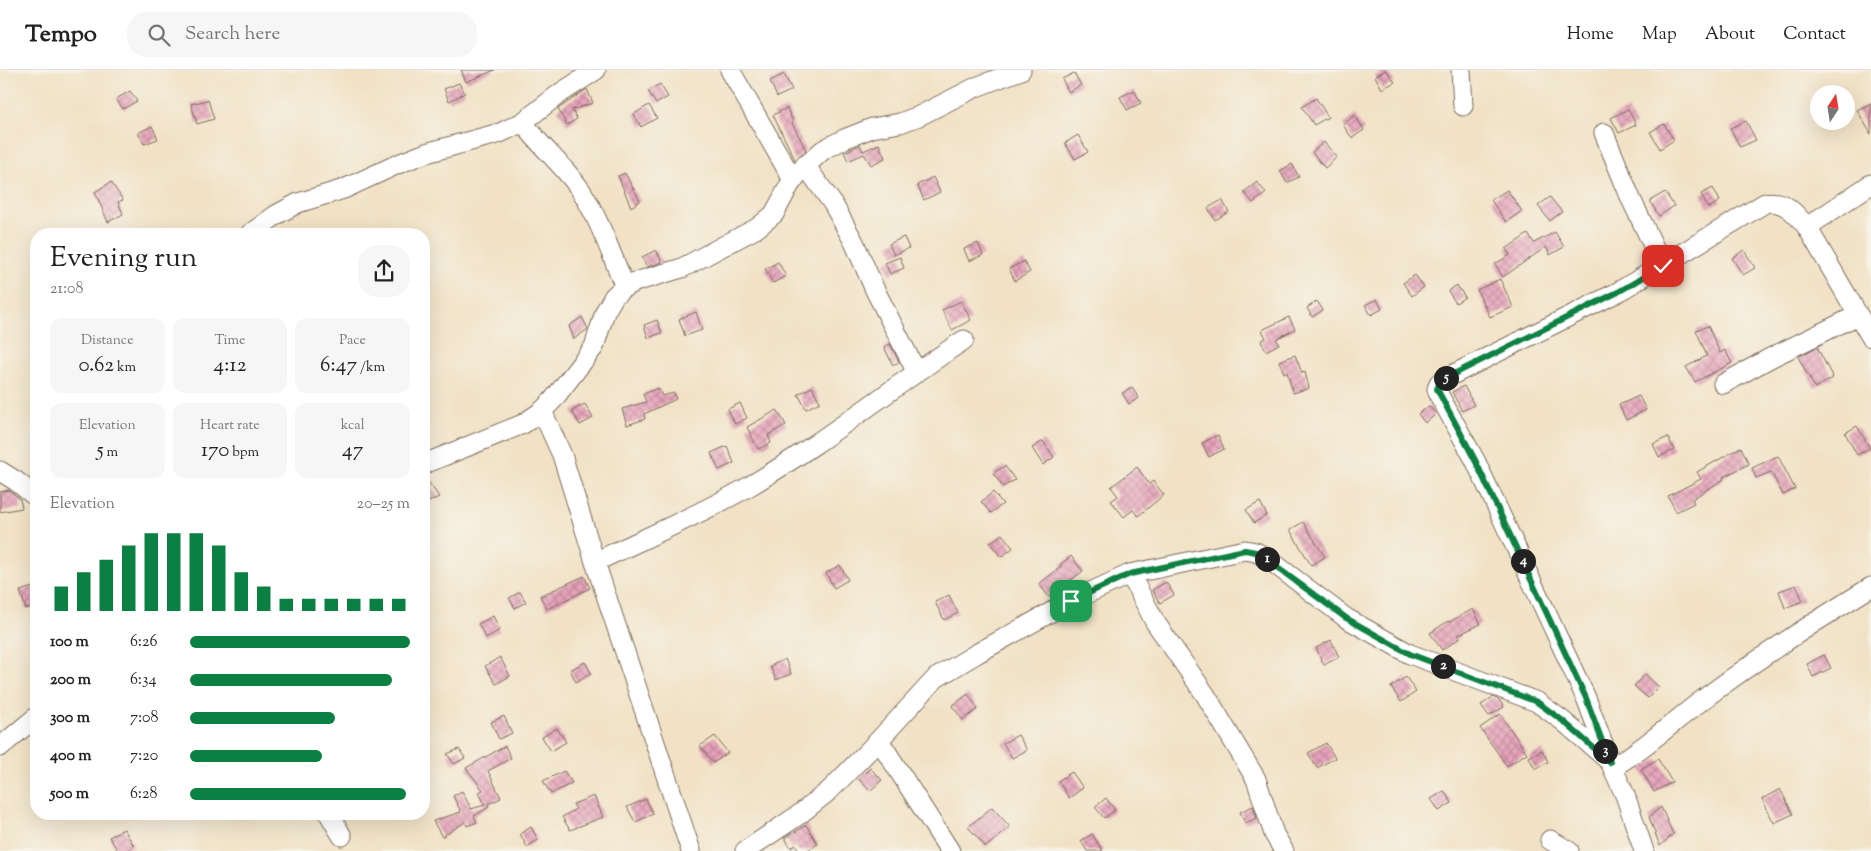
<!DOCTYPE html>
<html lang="en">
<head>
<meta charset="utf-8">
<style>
	body { margin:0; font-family:"Sorts Mill Goudy",serif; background:#f6f6f6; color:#222; height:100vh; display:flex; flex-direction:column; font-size:19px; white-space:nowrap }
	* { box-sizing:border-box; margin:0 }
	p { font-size:16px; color:#767676 }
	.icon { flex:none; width:28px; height:28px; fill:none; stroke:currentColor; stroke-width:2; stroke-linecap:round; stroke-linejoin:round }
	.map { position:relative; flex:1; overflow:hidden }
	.details { position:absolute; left:30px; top:158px; width:400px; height:592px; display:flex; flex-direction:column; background:#fff; border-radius:20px; box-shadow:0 5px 20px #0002 }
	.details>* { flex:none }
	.needle { width:32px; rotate:12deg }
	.fabs { position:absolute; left:1810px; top:15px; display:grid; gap:10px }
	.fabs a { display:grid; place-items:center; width:45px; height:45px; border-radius:50%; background:#fff; box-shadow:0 5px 20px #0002; font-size:25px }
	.pin { position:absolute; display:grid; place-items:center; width:42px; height:42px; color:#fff; margin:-21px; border-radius:10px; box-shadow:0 2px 8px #0006 }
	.km { position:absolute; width:25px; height:25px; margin:-12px; border-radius:50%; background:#222; color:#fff; font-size:14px; line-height:25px; text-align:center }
	.round { display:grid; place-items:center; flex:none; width:52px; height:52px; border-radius:20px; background:#f6f6f6 }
	.headline { display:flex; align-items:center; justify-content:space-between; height:85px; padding:0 20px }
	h1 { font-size:28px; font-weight:600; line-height:38px }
	.figures { display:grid; grid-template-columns:repeat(3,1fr); gap:8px; height:85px; padding:5px 20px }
	.figures div { display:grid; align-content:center; border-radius:12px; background:#f6f6f6; text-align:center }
	.figures b { font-size:21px; font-weight:600 }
	.figures small { font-size:14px; font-weight:400 }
	.figures p { font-size:14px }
	.chart { height:140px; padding:10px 20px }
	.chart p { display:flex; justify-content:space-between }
	.chart svg { width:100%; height:90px; margin-top:5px; stroke:#0b8043; stroke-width:6 }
	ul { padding:0 20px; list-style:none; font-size:16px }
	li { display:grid; grid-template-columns:80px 60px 1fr; align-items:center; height:38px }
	li i { height:12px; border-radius:6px; background:#0b8043 }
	header { display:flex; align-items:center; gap:30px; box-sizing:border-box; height:70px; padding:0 25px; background:#fff; border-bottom:1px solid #e0e0e0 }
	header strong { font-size:24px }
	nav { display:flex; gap:28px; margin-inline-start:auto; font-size:18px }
	.search { width:350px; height:45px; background:#f6f6f6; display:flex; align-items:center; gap:12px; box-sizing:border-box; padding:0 18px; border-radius:20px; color:#767676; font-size:19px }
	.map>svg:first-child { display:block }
</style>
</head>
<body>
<header>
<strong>Tempo</strong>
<div class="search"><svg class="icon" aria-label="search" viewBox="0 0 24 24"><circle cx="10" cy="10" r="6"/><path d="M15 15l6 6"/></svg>Search here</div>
<nav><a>Home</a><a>Map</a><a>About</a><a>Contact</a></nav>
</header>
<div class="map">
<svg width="1871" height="781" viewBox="0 0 1871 781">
	<defs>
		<pattern id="building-cross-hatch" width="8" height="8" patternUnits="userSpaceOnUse" patternTransform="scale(1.25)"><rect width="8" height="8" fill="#e7a3bc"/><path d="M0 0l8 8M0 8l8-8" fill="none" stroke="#bc8598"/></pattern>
	</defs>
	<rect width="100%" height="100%" fill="#f7f3e8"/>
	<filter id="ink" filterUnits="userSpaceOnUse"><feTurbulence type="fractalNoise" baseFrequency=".02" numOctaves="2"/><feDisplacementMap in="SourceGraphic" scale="10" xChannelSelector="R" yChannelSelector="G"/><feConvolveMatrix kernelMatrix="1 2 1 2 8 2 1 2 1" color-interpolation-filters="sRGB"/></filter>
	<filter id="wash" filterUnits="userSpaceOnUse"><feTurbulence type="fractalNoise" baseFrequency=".0096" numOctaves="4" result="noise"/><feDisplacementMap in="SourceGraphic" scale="20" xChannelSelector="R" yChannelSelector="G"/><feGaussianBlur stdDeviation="1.12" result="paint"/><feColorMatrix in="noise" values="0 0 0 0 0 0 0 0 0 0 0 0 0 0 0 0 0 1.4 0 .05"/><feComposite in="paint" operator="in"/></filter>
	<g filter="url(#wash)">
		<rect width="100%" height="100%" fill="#f1e2c6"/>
		<g id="blocks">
			<g fill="url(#building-cross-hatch)">
				<path d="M461 0H495L466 12Z"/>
				<path d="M1386 0 1395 12 1382 19 1375 6Z"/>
				<path d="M1074 3 1081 15 1069 22 1062 9Z"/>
				<path d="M784 4 792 20 777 27 770 11Z"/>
				<path d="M459 13 465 23 449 31 444 19Z"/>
				<path d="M660 14 668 27 656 34 648 21Z"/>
				<path d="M587 19 593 33 572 40 577 49 567 55 558 39Z"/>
				<path d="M1134 20 1141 33 1127 40 1120 27Z"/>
				<path d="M130 21 137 31 123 39 116 29Z"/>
				<path d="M1316 28 1328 47 1314 55 1302 37Z"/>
				<path d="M208 30 214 49 197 54 191 34Z"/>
				<path d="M1871 33V64L1857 40Z"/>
				<path d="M649 35 657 48 641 57 634 44Z"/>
				<path d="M787 38 793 52 792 53 806 80 795 90 773 45Z"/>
				<path d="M1628 39 1636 55 1619 63 1611 48Z"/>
				<path d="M1355 45 1364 60 1352 68 1343 55Z"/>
				<path d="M1746 51 1756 70 1740 77 1730 58Z"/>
				<path d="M1664 54 1674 70 1660 79 1650 62Z"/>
				<path d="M152 56 158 69 144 74 138 63Z"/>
				<path d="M1078 65 1088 82 1075 89 1065 73Z"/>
				<path d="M1324 72 1337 87 1325 98 1312 82Z"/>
				<path d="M879 74 885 88 871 95 864 84 848 91 844 82 860 75 863 81Z"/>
				<path d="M1292 94 1299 107 1287 113 1280 101Z"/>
				<path d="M625 103 640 131 631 137 618 106Z"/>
				<path d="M933 107 940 122 924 130 917 115Z"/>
				<path d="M111 112 123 130 118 132 123 144 108 152 95 122Z"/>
				<path d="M1257 112 1266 123 1253 133 1244 122Z"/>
				<path d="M1713 118 1720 131 1708 138 1701 124Z"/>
				<path d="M1507 120 1522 141 1506 152 1491 130Z"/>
				<path d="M1665 122 1674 136 1659 146 1650 131Z"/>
				<path d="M1550 127 1562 142 1550 151 1538 136Z"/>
				<path d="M1222 130 1229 142 1215 150 1208 138Z"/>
				<path d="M1555 162 1564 177 1550 185 1546 177 1503 207 1495 194 1510 185 1506 179 1528 164 1534 173Z"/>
				<path d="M904 167 909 178 894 185 889 174Z"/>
				<path d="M978 173 983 185 969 191 964 179Z"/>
				<path d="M656 180 662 192 647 197 642 187Z"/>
				<path d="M1744 180 1755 198 1743 205 1732 188Z"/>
				<path d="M900 187 904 198 890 204 885 193Z"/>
				<path d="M1024 191 1030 202 1015 211 1009 199Z"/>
				<path d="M778 192 786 206 773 213 765 199Z"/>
				<path d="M1415 205 1424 217 1412 226 1403 213Z"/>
				<path d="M1500 209 1513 237 1490 247 1477 220Z"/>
				<path d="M1457 215 1465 227 1456 233 1448 221Z"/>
				<path d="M1377 229 1382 239 1371 245 1365 235Z"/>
				<path d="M961 231 971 250 952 260 942 240Z"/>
				<path d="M1317 231 1323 240 1312 247 1307 238Z"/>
				<path d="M696 242 702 260 685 266 679 249Z"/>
				<path d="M582 247 588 259 574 269 569 256Z"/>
				<path d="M1289 247 1295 259 1276 269 1279 274 1266 281 1261 271 1266 268 1262 260Z"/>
				<path d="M657 250 662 263 648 268 644 255Z"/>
				<path d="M1708 256 1720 283 1725 280 1732 293 1695 312 1686 297 1707 286 1696 260Z"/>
				<path d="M890 274 899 292 893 295 884 277Z"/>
				<path d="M1817 277 1833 308 1815 318 1798 287Z"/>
				<path d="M1295 285 1302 303 1305 302 1309 318 1293 323 1287 302 1284 303 1279 291Z"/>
				<path d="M1464 316 1474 335 1462 341 1452 322Z"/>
				<path d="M812 317 820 332 806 339 798 324Z"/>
				<path d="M658 318 662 326 674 323 676 329 644 344 645 349 627 355 622 339 646 332 643 324Z"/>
				<path d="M1132 318 1139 328 1129 334 1122 323Z"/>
				<path d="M1639 326 1646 340 1626 350 1619 335Z"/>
				<path d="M740 333 747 348 735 354 728 339Z"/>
				<path d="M585 334 593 348 580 355 572 341Z"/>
				<path d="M1429 336 1436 344 1425 353 1418 344Z"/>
				<path d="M777 340 786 355 768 365 771 373 758 379 747 357Z"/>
				<path d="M1857 356 1870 378 1857 385 1845 363Z"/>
				<path d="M1218 365 1224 379 1209 387 1202 373Z"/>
				<path d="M1668 367 1674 380 1659 387 1653 374Z"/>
				<path d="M1043 371 1054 387 1043 395 1032 378Z"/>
				<path d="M727 376 734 393 719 400 711 383Z"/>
				<path d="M1741 377 1749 394 1723 407 1724 409 1692 429 1694 433 1676 442 1668 426 1701 409 1697 402Z"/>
				<path d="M1778 386 1795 419 1783 425 1771 402 1756 408 1752 398Z"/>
				<path d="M1005 396 1015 410 1003 417 993 403Z"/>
				<path d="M1137 397 1149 414 1153 411 1164 425 1138 446 1133 440 1124 447 1111 431 1118 426 1111 417Z"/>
				<path d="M424 406 439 427 424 434Z"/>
				<path d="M9 420 20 429 22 438 0 442V422Z"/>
				<path d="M993 422 1003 434 991 443 981 432Z"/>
				<path d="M1260 432 1267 445 1254 453 1246 440Z"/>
				<path d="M1303 452 1325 487 1311 495 1290 460Z"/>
				<path d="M1002 464 1013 478 1001 487 990 473Z"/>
				<path d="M1071 486 1083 501 1049 527 1039 514 1061 497 1060 495Z"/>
				<path d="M840 495 848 510 834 518 826 503Z"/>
				<path d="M584 506 590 518 547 539 540 526Z"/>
				<path d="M1166 512 1174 525 1160 533 1152 520Z"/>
				<path d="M1796 515 1803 531 1785 538 1779 521Z"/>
				<path d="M36 516V536L26 539 20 521Z"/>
				<path d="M520 522 526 532 515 538 509 528Z"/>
				<path d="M949 525 958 543 944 550 935 532Z"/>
				<path d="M1473 539 1481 554 1458 565 1460 568 1442 580 1430 563 1448 551 1449 552Z"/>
				<path d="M493 546 500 560 486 568 478 554Z"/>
				<path d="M1331 570 1339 587 1324 595 1316 578Z"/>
				<path d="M1824 585 1831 598 1813 607 1807 594Z"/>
				<path d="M500 587 510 606 496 614 485 596Z"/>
				<path d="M785 589 791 604 776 610 770 596Z"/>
				<path d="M585 592 591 603 576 612 570 600Z"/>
				<path d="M1645 604 1659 617 1648 628 1634 616Z"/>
				<path d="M1406 607 1416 622 1401 632 1391 617Z"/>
				<path d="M968 624 978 639 963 650 952 636Z"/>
				<path d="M1493 627 1499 630 1504 637 1489 646 1481 635Z"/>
				<path d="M1500 644 1527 683 1507 696 1480 658Z"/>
				<path d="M504 646 512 663 499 669 491 652Z"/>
				<path d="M557 658 566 672 551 681 542 667Z"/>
				<path d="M1018 665 1027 680 1012 688 1003 673Z"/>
				<path d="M715 666 728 683 713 693 700 676Z"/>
				<path d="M1326 673 1335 688 1317 698 1308 683Z"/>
				<path d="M505 676 511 688 488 701 501 728 488 734 489 737 474 746 477 752 467 756 465 752 442 767 433 751 461 742 453 726 462 721 471 739 485 735 479 722 483 720 466 698Z"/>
				<path d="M459 679 465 688 454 694 447 684Z"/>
				<path d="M1542 680 1548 692 1535 699 1529 687Z"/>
				<path d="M1658 689 1672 712 1654 722 1641 699Z"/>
				<path d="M870 698 882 710 870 721 859 709Z"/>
				<path d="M564 701 572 713 551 724 543 711Z"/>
				<path d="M1072 702 1083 718 1069 728 1058 711Z"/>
				<path d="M1780 719 1793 744 1774 753 1762 729Z"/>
				<path d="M1444 721 1452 733 1439 741 1431 729Z"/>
				<path d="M594 726 603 747 570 760 562 747 576 739 573 734Z"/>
				<path d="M1106 728 1115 740 1104 748 1095 737Z"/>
				<path d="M646 729 653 744 635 752 627 737Z"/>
				<path d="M1253 736 1257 748 1245 753 1240 742Z"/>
				<path d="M992 737 1010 757 986 777 968 757Z"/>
				<path d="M1661 737 1673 764 1660 776 1649 747Z"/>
				<path d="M806 755 818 774 806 781H799L796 775 791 778 785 768Z"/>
				<path d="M531 757 538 770 527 777 520 764Z"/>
				<path d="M124 759 134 776 126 781H118L109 767Z"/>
				<path d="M1092 764 1103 781H1087L1081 771Z"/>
			</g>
		</g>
	</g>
	<g filter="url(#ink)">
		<use href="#blocks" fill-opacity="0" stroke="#7b6a59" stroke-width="1"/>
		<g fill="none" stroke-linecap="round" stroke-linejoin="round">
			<defs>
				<g id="minor">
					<path d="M730 0 793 110"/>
					<path d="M1461 0 1463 36"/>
					<path d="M523 52C540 77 565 96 582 122 600 151 612 186 625 217"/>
					<path d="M1604 63 1631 129 1663 196"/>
					<path d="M805 95 833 134 854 172 875 220 916 301"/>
					<path d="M1807 157 1871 114"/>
					<path d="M250 164 276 145 298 133 344 119 398 94 426 83 500 63 523 52 559 24 596 0"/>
					<path d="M1723 314 1770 288 1858 245"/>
					<path d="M542 341 553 330 594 277 605 242 614 226 623 218 635 212 682 198 757 158 774 144 789 116 800 101 823 80 844 69 872 58 900 53 919 46 976 17 1021 0"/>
					<path d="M424 394 523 354 542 341 562 385 595 492 691 781"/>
					<path d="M0 401 16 411 36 427"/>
					<path d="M595 492C645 468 699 445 748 417 823 373 891 318 964 270"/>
					<path d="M1130 504 1155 552 1205 624 1256 709 1274 764 1284 781"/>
					<path d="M879 670 950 781"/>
					<path d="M0 677 36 647"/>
					<path d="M1613 697C1646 678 1674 651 1705 628 1758 588 1814 552 1871 517"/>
					<path d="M329 744 342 766"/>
					<path d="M1550 770 1569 781"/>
					<path d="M745 781 800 744 830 720 879 670 936 608 976 584 1071 531 1130 504 1245 480 1256 482 1267 488 1346 548 1410 584 1537 632 1563 651 1608 690"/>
					<path d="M1644 781 1625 725 1610 692 1586 628 1475 390 1440 327 1437 319 1439 313 1446 308 1618 222 1765 133C1784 129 1795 143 1807 157L1871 267"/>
				</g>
			</defs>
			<use href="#minor" stroke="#7b6a59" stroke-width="21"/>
			<use href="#minor" stroke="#fff" stroke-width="19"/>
		</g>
	</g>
	<g fill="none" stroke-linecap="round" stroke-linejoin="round" filter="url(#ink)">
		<defs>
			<path id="route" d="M1071 531 1130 504 1245 480 1256 482 1346 548 1410 584 1537 632 1563 651 1610 692 1586 628 1548 546 1475 390 1437 319 1439 314 1446 308 1618 222 1663 196"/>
		</defs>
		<use href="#route" stroke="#fff" stroke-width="10"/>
		<use href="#route" stroke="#0b8043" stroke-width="6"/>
	</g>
</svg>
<div class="fabs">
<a><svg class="needle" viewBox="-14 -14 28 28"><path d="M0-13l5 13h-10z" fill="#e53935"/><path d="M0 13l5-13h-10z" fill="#767676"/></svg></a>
</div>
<div class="pin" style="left:1071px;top:531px;background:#1e9e55"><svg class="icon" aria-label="arrive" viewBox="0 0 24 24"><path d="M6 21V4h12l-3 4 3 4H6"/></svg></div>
<div class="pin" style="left:1663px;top:196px;background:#d93025"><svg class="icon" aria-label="check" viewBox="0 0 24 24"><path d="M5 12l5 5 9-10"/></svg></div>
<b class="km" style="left:1267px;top:489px">1</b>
<b class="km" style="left:1443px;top:596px">2</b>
<b class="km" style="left:1605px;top:681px">3</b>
<b class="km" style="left:1523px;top:491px">4</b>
<b class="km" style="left:1446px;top:308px">5</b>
<section class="details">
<div class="headline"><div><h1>Evening run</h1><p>21:08</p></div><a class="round"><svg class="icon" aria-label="share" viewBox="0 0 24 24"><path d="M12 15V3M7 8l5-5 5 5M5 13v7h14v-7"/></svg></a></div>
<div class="figures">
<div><p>Distance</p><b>0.62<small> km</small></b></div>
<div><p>Time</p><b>4:12</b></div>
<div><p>Pace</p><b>6:47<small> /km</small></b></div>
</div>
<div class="figures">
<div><p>Elevation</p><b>5<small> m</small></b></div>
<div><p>Heart rate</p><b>170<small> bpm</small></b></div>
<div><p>kcal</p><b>47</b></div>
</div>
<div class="chart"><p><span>Elevation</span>20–25 m</p>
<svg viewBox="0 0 160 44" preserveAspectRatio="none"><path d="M5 44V32M15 44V25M25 44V19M35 44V12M45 44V6M55 44V6M65 44V6M75 44V12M85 44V25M95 44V32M105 44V38M115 44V38M125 44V38M135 44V38M145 44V38M155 44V38"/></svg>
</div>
<ul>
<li><b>100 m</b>6:26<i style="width:100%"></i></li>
<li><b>200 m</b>6:34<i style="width:92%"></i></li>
<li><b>300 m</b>7:08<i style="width:66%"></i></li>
<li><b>400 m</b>7:20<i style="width:60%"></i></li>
<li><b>500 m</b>6:28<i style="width:98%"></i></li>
</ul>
</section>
</div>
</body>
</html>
